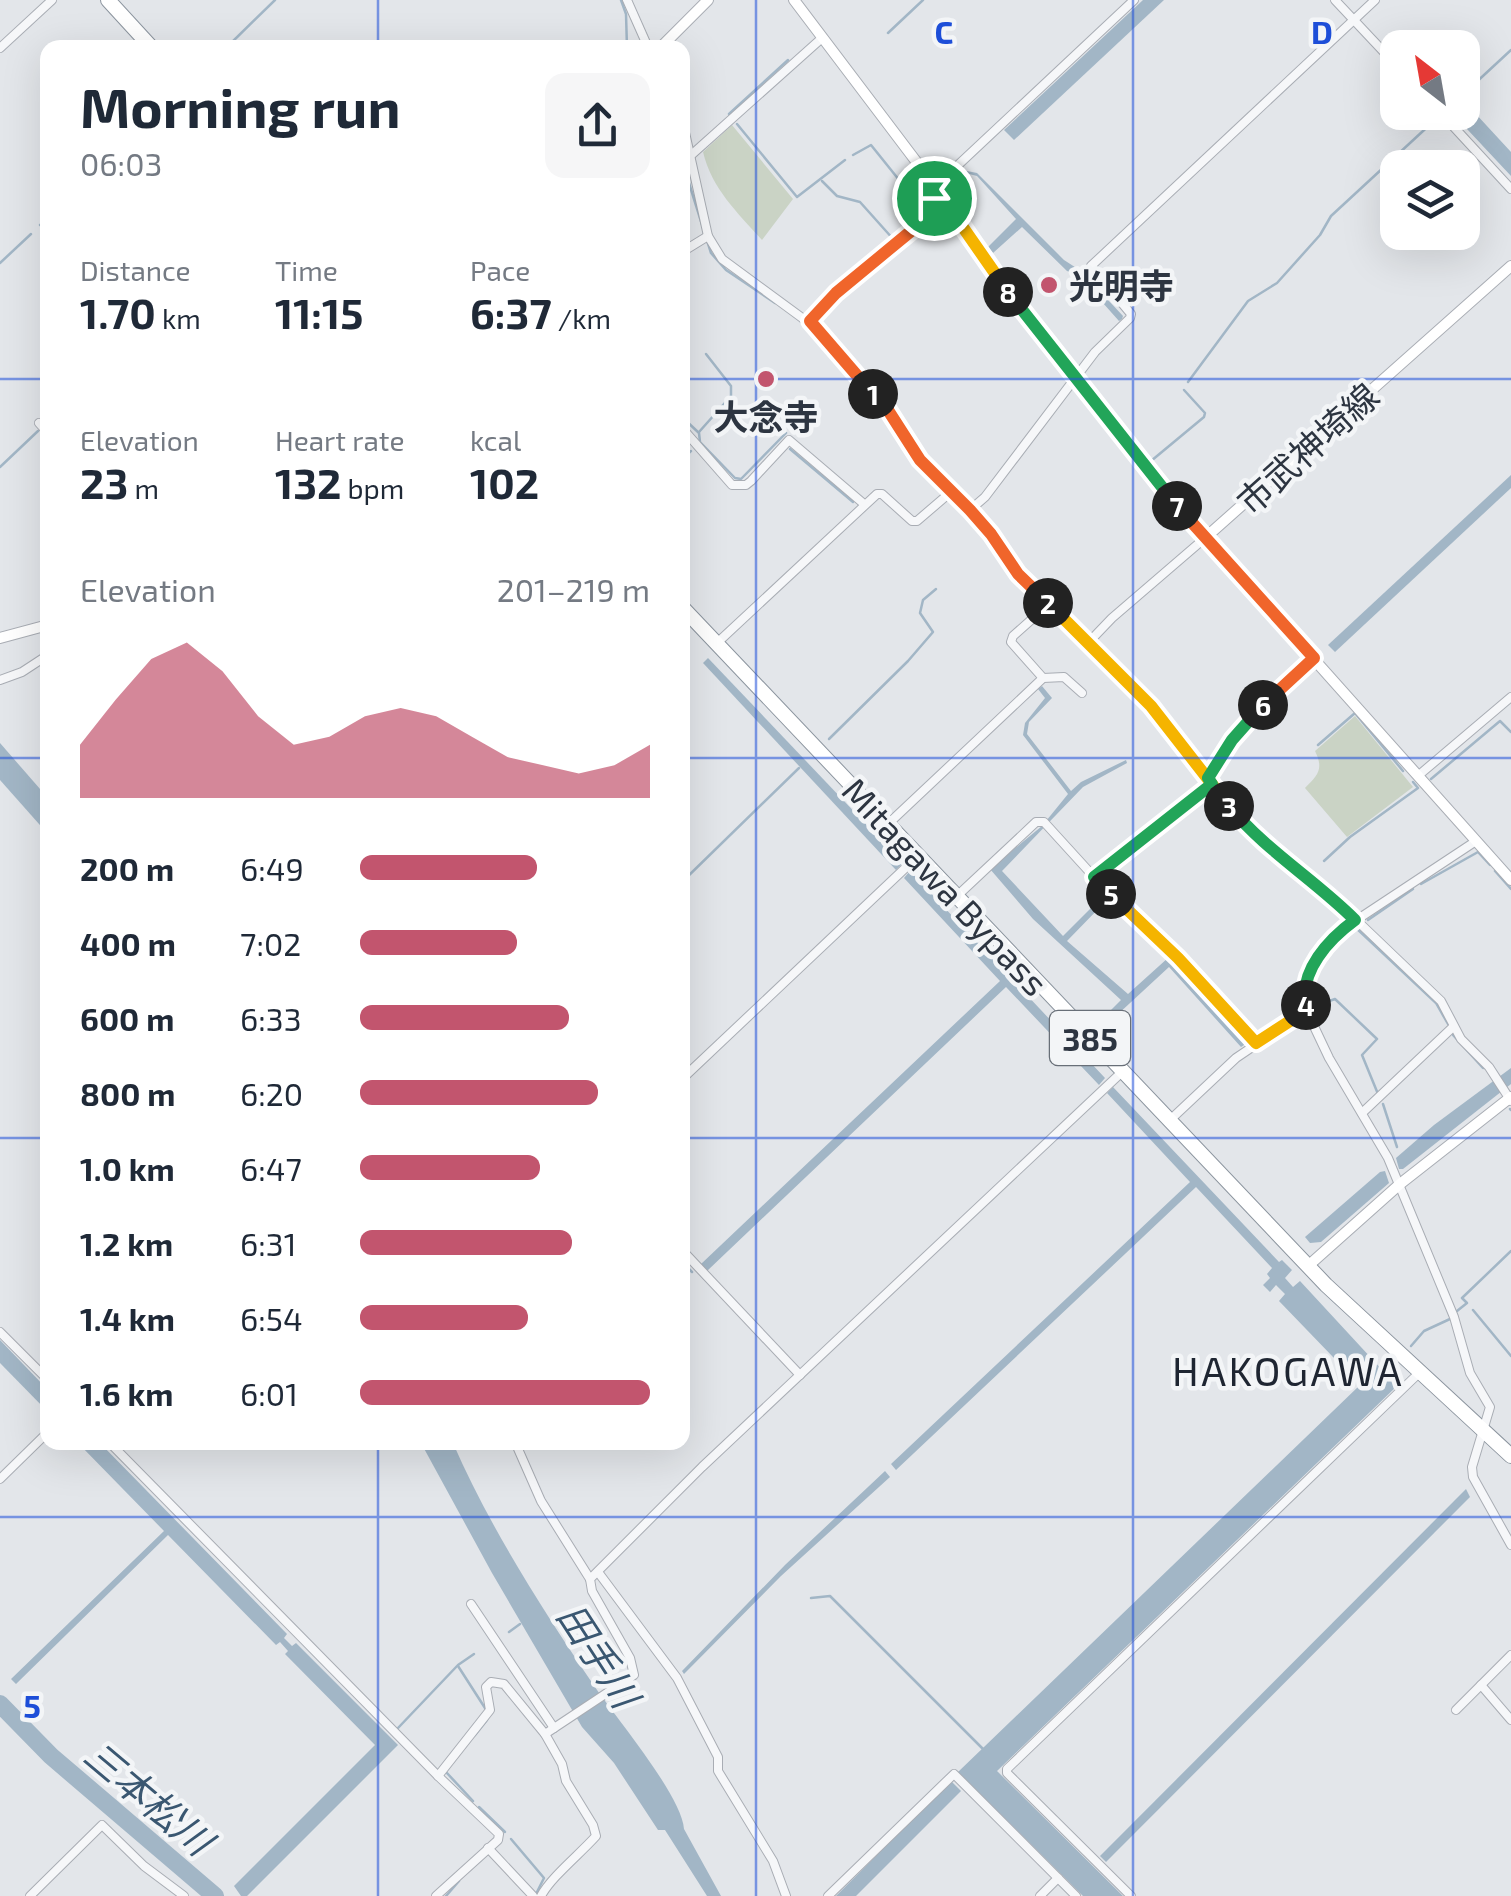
<!DOCTYPE html>
<html lang="en">
<head>
<meta charset="utf-8">
<style>
	body { margin:0; font-family:"Exo 2","Noto Sans JP",sans-serif; background:#f6f6f7; color:#1f2937; height:100vh; display:flex; flex-direction:column; font-size:38px; white-space:nowrap }
	* { box-sizing:border-box; margin:0 }
	p { font-size:32px; color:#747a83 }
	.icon { flex:none; width:55px; height:55px; fill:none; stroke:currentColor; stroke-width:2; stroke-linecap:round; stroke-linejoin:round }
	.map { position:relative; flex:1; overflow:hidden }
	.drawer { position:absolute; left:40px; top:40px; width:650px; height:1410px; display:flex; flex-direction:column; background:#fff; border-radius:20px; box-shadow:0 10px 40px #0002 }
	.drawer>* { flex:none }
	.needle { width:65px; rotate:329deg }
	.fabs { position:absolute; left:1380px; top:30px; display:grid; gap:20px }
	.fabs a { display:grid; place-items:center; width:100px; height:100px; border-radius:20px; background:#fff; box-shadow:0 10px 40px #0002; font-size:50px }
	.pin { position:absolute; display:grid; place-items:center; width:85px; height:85px; color:#fff; margin:-42px; border:5px solid #fff; border-radius:50%; box-shadow:0 2px 10px #0007 }
	.km { position:absolute; width:50px; height:50px; margin:-25px; border-radius:50%; background:#222; color:#fff; font-size:28px; line-height:50px; text-align:center }
	.round { display:grid; place-items:center; flex:none; width:105px; height:105px; border-radius:20px; background:#f6f6f7 }
	.headline { display:flex; align-items:center; justify-content:space-between; height:170px; padding:0 40px }
	h1 { font-size:55px; font-weight:700; line-height:75px }
	.figures { display:grid; grid-template-columns:repeat(3,1fr); gap:15px; height:170px; padding:10px 40px }
	.figures div { display:grid; align-content:center }
	.figures b { font-size:42px; font-weight:700 }
	.figures small { font-size:28px; font-weight:400 }
	.figures p { font-size:28px }
	.chart { height:280px; padding:20px 40px }
	.chart p { display:flex; justify-content:space-between }
	.chart svg { width:100%; height:180px; margin-top:10px; fill:#c2556e; opacity:.7 }
	ul { padding:0 40px; list-style:none; font-size:32px }
	li { display:grid; grid-template-columns:160px 120px 1fr; align-items:center; height:75px }
	li i { height:25px; border-radius:12px; background:#c2556e }
	.map>svg:first-child { display:block }
</style>
</head>
<body>
<div class="map">
<svg width="1511" height="1896" viewBox="0 0 1511 1896">
	<rect width="100%" height="100%" fill="#e3e6ea"/>
	<g fill="#cad3c5">
		<path d="M732 125 793 199 762 240C737 212 712 189 703 152Z"/>
		<path d="M1355 716 1413 787 1347 837 1305 788C1318 775 1324 769 1315 751Z"/>
	</g>
	<g fill="#a2b6c6">
		<path d="M1143 0H1164L1014 140 1004 130Z"/>
		<path d="M1463 100 1511 152V176L1452 113 1462 112Z"/>
		<path d="M967 171 977 173 1064 260 1081 271 1123 316 1122 319 1119 321 1078 275 1067 271 1022 227 993 253 988 247 1016 219 977 176 969 174 947 189 946 186Z"/>
		<path d="M1511 475V488L1335 652 1328 645Z"/>
		<path d="M708 658 903 863 896 870 703 663Z"/>
		<path d="M1042 686 1052 698 1029 722 1027 734 1071 791 1081 782 1126 760 1127 763 1083 787 1002 871 1063 936 1103 896 1126 916 1103 904 1067 941 1128 994 1169 957 1247 1043 1241 1047 1169 967 1103 1028 1098 1023 1121 1000 1033 919 990 869 1042 826 1068 794 1023 735 1025 723 1045 698 1038 689Z"/>
		<path d="M0 743 47 797V833L0 780Z"/>
		<path d="M910 871 1105 1078 1099 1085 1006 987 707 1271 701 1264 1000 981 904 878Z"/>
		<path d="M1511 1068V1084L1403 1169H1399L1396 1158 1434 1125Z"/>
		<path d="M1113 1087 1279 1262 1282 1260 1292 1270 1285 1278 1293 1287 1300 1281 1397 1386 997 1771 1123 1896H1083L958 1772 1360 1385 1279 1301 1285 1294 1276 1285 1270 1292 1263 1285 1270 1278 1267 1274 1272 1268 1196 1187 896 1470 891 1464 1190 1182 1107 1093Z"/>
		<path d="M1385 1171 1389 1183 1321 1242 1310 1243 1305 1237 1380 1172Z"/>
		<path d="M0 1340 47 1389V1411L0 1363Z"/>
		<path d="M78 1443H100L287 1634 284 1638 292 1646 296 1643 398 1745 247 1896H241L234 1886 375 1745 285 1654 288 1651 280 1642 276 1645 168 1535 16 1684 11 1679 164 1531Z"/>
		<path d="M421 1443H453C490 1528 543 1610 595 1687 616 1718 682 1796 684 1829L721 1896H707L665 1830H658L614 1763 582 1727 492 1573Z"/>
		<path d="M885 1471 890 1477 781 1576 684 1674 682 1671 785 1565Z"/>
		<path d="M1466 1489 1470 1497 1106 1862 1100 1856Z"/>
		<path d="M951 1781 961 1791 856 1896H836Z"/>
	</g>
	<g fill="none" stroke-linecap="round" stroke-linejoin="round">
		<g stroke="#a2b6c6" stroke-width="2.5">
			<path d="M621 0 626 14 627 48"/>
			<path d="M888 33 923 0"/>
			<path d="M226 48 275 0"/>
			<path d="M1470 88 1511 50"/>
			<path d="M729 114 788 60"/>
			<path d="M737 124 797 197 845 160"/>
			<path d="M853 155 871 145 920 206 925 205"/>
			<path d="M682 161 711 253 726 270 775 303"/>
			<path d="M822 181 837 196 860 202 894 240"/>
			<path d="M40 225 48 219"/>
			<path d="M903 233 920 206"/>
			<path d="M0 263 31 234"/>
			<path d="M801 322 823 341 864 392 884 410 915 459 931 475"/>
			<path d="M1188 382 1248 301 1277 283 1320 235 1331 216 1436 119"/>
			<path d="M682 417 699 433 700 442 735 478 741 479 786 433"/>
			<path d="M699 432 731 396V386L706 354"/>
			<path d="M790 449 853 502"/>
			<path d="M682 459 691 451"/>
			<path d="M1151 461 1204 417 1205 413 1184 390"/>
			<path d="M0 467 38 431"/>
			<path d="M1004 560 1015 577 1063 624"/>
			<path d="M1144 703 1155 716"/>
			<path d="M829 739 908 661 933 632 920 613 923 600 936 589"/>
			<path d="M1318 745 1355 713 1403 771"/>
			<path d="M1188 757 1206 784"/>
			<path d="M1431 779 1500 721 1511 732"/>
			<path d="M1211 790 1244 830 1315 889 1347 920"/>
			<path d="M1324 861 1350 837 1418 788 1413 782"/>
			<path d="M1495 871 1511 889"/>
			<path d="M682 882 799 768"/>
			<path d="M1421 884 1478 852 1490 865"/>
			<path d="M1368 920 1413 889"/>
			<path d="M1354 926 1436 1003 1448 1024"/>
			<path d="M1315 1006 1335 999 1377 1039 1362 1055 1378 1094"/>
			<path d="M1254 1034 1296 1008"/>
			<path d="M1453 1035 1483 1068"/>
			<path d="M1383 1104 1397 1147"/>
			<path d="M1510 1109 1511 1110"/>
			<path d="M682 1262 692 1272"/>
			<path d="M1473 1310 1511 1356"/>
			<path d="M1457 1311 1467 1303 1462 1298 1511 1251"/>
			<path d="M1411 1346 1424 1331 1450 1319"/>
			<path d="M811 1598 830 1596 983 1749"/>
			<path d="M509 1632 520 1624"/>
			<path d="M458 1666 485 1708"/>
			<path d="M398 1728 458 1665 474 1654"/>
			<path d="M475 1735 487 1720"/>
			<path d="M446 1772 473 1801"/>
			<path d="M479 1807 505 1832"/>
			<path d="M511 1839 544 1878 537 1892"/>
			<path d="M446 1896 459 1881"/>
		</g>
		<path stroke="#a2b6c6" stroke-width="18" d="M0 1704 51 1756 215 1896"/>
		<defs>
			<g id="street">
				<path d="M627 0 647 45 652 48"/>
				<path d="M1335 0 1398 67"/>
				<path d="M0 48 52 0"/>
				<path d="M1440 112 1511 189"/>
				<path d="M682 119 708 236 722 259 824 334 886 407 921 460 991 534 1018 574 1151 705 1244 823 1326 891 1441 1001 1461 1039 1489 1067 1511 1101"/>
				<path d="M689 157 822 38"/>
				<path d="M682 252 708 236"/>
				<path d="M810 321 836 293 915 227 941 181 1134 0"/>
				<path d="M39 423 48 433"/>
				<path d="M682 428 732 485H746L751 481 789 440 864 504"/>
				<path d="M970 510 985 497 1095 352 1130 318 1131 314 1091 266 1375 0"/>
				<path d="M1089 642 1112 618 1205 538"/>
				<path d="M717 643 877 494H882L912 521H917L952 491"/>
				<path d="M1043 678 1011 642 1013 636 1049 604"/>
				<path d="M0 680 22 672 48 655"/>
				<path d="M1419 775 1511 697"/>
				<path d="M1207 778 1245 724 1314 658"/>
				<path d="M888 824 1043 678 1064 677 1082 693"/>
				<path d="M1476 841 1349 925 1312 967 1305 982 1304 996 1311 1020 1329 1058 1388 1158 1454 1317 1470 1373 1490 1407 1472 1467 1473 1477 1511 1545"/>
				<path d="M1094 877 1212 784"/>
				<path d="M957 896 1036 822H1044L1105 889 1178 958 1256 1043"/>
				<path d="M682 1079 918 856"/>
				<path d="M1362 1113 1453 1027"/>
				<path d="M1169 1121 1236 1058 1307 1010"/>
				<path d="M682 1250 800 1375"/>
				<path d="M0 1332 48 1380"/>
				<path d="M109 1442 438 1776 499 1834 498 1840 436 1896"/>
				<path d="M515 1442 541 1501 590 1579"/>
				<path d="M0 1479 48 1432"/>
				<path d="M598 1572 677 1678 718 1757V1771L773 1861 786 1896"/>
				<path d="M471 1604 554 1728"/>
				<path d="M1481 1685 1511 1720"/>
				<path d="M1456 1710 1511 1655"/>
				<path d="M545 1734 634 1675 630 1658 592 1591 590 1579 702 1467 1122 1072"/>
				<path d="M438 1776 490 1710 486 1687 491 1682 504 1684 545 1734 562 1764 566 1781 593 1825 596 1836C580 1854 551 1877 541 1896"/>
				<path d="M488 1848 533 1896"/>
				<path d="M30 1896 102 1825 144 1866 184 1896"/>
				<path d="M828 1896 954 1774 1076 1896"/>
				<path d="M1040 1896 1058 1878"/>
				<path d="M1131 1896 1007 1773V1769L1418 1374"/>
			</g>
			<g id="secondary">
				<path d="M794 0 937 189 1008 292 1169 497 1511 880"/>
				<path d="M660 48 708 0"/>
				<path d="M1205 538 1511 266"/>
				<path d="M0 638 48 625"/>
				<path d="M1308 1266 1400 1184 1511 1097"/>
			</g>
			<g id="highway">
				<path d="M108 0 152 48"/>
				<path d="M682 607 1326 1285 1511 1456"/>
			</g>
		</defs>
		<use href="#street" stroke="#a9adb4" stroke-width="10"/>
		<use href="#secondary" stroke="#a9adb4" stroke-width="12"/>
		<use href="#highway" stroke="#8c959f" stroke-width="16"/>
		<use href="#street" stroke="#f6f7f9" stroke-width="8"/>
		<use href="#secondary" stroke="#fff" stroke-width="10"/>
		<use href="#highway" stroke="#fff" stroke-width="14"/>
	</g>
	<g fill="none" stroke-linecap="round" stroke-linejoin="round">
		<defs>
			<path id="split-1" d="M873 394 810 321 836 293 916 227 934 198"/>
			<path id="split-2" d="M873 394 886 407 920 460 970 510 991 534 1018 574 1048 603"/>
			<path id="split-3" d="M1048 603 1151 706 1229 806"/>
			<path id="split-4" d="M1229 806C1265 850 1315 880 1355 920 1329 939 1299 971 1306 1005"/>
			<path id="split-5" d="M1111 894 1178 958 1256 1043 1307 1010 1306 1005"/>
			<path id="split-6" d="M1111 894 1094 877 1212 784 1208 778 1232 740 1263 705"/>
			<path id="split-7" d="M1177 506 1314 658 1263 705"/>
			<path id="split-8" d="M1008 292 1177 506"/>
			<path id="split-9" d="M934 198 937 190 1008 292"/>
		</defs>
		<use href="#split-1" stroke="#fff" stroke-width="20"/>
		<use href="#split-2" stroke="#fff" stroke-width="20"/>
		<use href="#split-3" stroke="#fff" stroke-width="20"/>
		<use href="#split-4" stroke="#fff" stroke-width="20"/>
		<use href="#split-5" stroke="#fff" stroke-width="20"/>
		<use href="#split-6" stroke="#fff" stroke-width="20"/>
		<use href="#split-7" stroke="#fff" stroke-width="20"/>
		<use href="#split-8" stroke="#fff" stroke-width="20"/>
		<use href="#split-9" stroke="#fff" stroke-width="20"/>
		<use href="#split-1" stroke="#f0652b" stroke-width="12"/>
		<use href="#split-2" stroke="#f0652b" stroke-width="12"/>
		<use href="#split-3" stroke="#f5b400" stroke-width="12"/>
		<use href="#split-4" stroke="#22a559" stroke-width="12"/>
		<use href="#split-5" stroke="#f5b400" stroke-width="12"/>
		<use href="#split-6" stroke="#22a559" stroke-width="12"/>
		<use href="#split-7" stroke="#f0652b" stroke-width="12"/>
		<use href="#split-8" stroke="#22a559" stroke-width="12"/>
		<use href="#split-9" stroke="#f5b400" stroke-width="12"/>
	</g>
	<path fill="none" stroke="#1d4ed8" stroke-width="2.5" stroke-opacity="0.55" d="M378 0V48M756 0V1896M1133 0V1896M0 379H48M682 379H1511M0 758H48M682 758H1511M0 1138H48M682 1138H1511M378 1442V1896M0 1517H1511"/>
	<g fill="#c2556e" stroke="#f3f5f7" stroke-width="4">
		<circle cx="1049" cy="285" r="10"/>
		<circle cx="766" cy="379" r="10"/>
	</g>
	<g text-anchor="middle" dominant-baseline="central" stroke-width="9" stroke-linejoin="round" paint-order="stroke">
		<rect fill="#f3f5f7" stroke="#686f78" stroke-width="2.5" x="1050" y="1011" width="80" height="54" rx="8"/>
		<g font-size="32" font-weight="bold" fill="#2d3541">
			<text x="1090" y="1038">385</text>
		</g>
		<g font-size="35" font-weight="bold" fill="#2d3541" stroke="#f3f5f7" text-anchor="start">
			<text x="1069" y="285">光明寺</text>
			<text x="766" y="416" text-anchor="middle">大念寺</text>
		</g>
		<g font-size="35" fill="#2d3541" stroke="#f3f5f7">
			<text transform="translate(1307 448) rotate(-42)">市武神埼線</text>
			<text transform="translate(946 886) rotate(47)">Mitagawa Bypass</text>
		</g>
		<g font-size="38" font-style="italic" fill="#3a5771" stroke="#f3f5f7">
			<text transform="translate(599 1655) rotate(57)">田手川</text>
			<text transform="translate(149 1797) rotate(40)">三本松川</text>
		</g>
		<g font-size="40" letter-spacing="2.5" fill="#1f2632" stroke="#f3f5f7">
			<text x="1288" y="1370">HAKOGAWA</text>
		</g>
	</g>
	<g font-size="32" text-anchor="middle" font-weight="bold" fill="#1d4ed8" stroke="#f3f5f7" stroke-width="9" stroke-linejoin="round" paint-order="stroke">
		<text x="944" y="44">C</text>
		<text x="1322" y="44">D</text>
		<text x="32" y="1718">5</text>
	</g>
</svg>
<div class="fabs">
<a><svg class="needle" viewBox="-14 -14 28 28"><path d="M0-13l5 13h-10z" fill="#e53935"/><path d="M0 13l5-13h-10z" fill="#747a83"/></svg></a>
<a><svg class="icon" aria-label="layers" viewBox="0 0 24 24"><path d="M12 4l9 5-9 5-9-5zM3 14l9 5 9-5"/></svg></a>
</div>
<div class="pin" style="left:934px;top:198px;background:#1e9e55"><svg class="icon" aria-label="arrive" viewBox="0 0 24 24"><path d="M6 21V4h12l-3 4 3 4H6"/></svg></div>
<b class="km" style="left:873px;top:394px">1</b>
<b class="km" style="left:1048px;top:603px">2</b>
<b class="km" style="left:1229px;top:806px">3</b>
<b class="km" style="left:1306px;top:1005px">4</b>
<b class="km" style="left:1111px;top:894px">5</b>
<b class="km" style="left:1263px;top:705px">6</b>
<b class="km" style="left:1177px;top:506px">7</b>
<b class="km" style="left:1008px;top:292px">8</b>
<section class="drawer">
<div class="headline"><div><h1>Morning run</h1><p>06:03</p></div><a class="round"><svg class="icon" aria-label="share" viewBox="0 0 24 24"><path d="M12 15V3M7 8l5-5 5 5M5 13v7h14v-7"/></svg></a></div>
<div class="figures">
<div><p>Distance</p><b>1.70<small> km</small></b></div>
<div><p>Time</p><b>11:15</b></div>
<div><p>Pace</p><b>6:37<small> /km</small></b></div>
</div>
<div class="figures">
<div><p>Elevation</p><b>23<small> m</small></b></div>
<div><p>Heart rate</p><b>132<small> bpm</small></b></div>
<div><p>kcal</p><b>102</b></div>
</div>
<div class="chart"><p><span>Elevation</span>201–219 m</p>
<svg viewBox="0 0 160 44" preserveAspectRatio="none"><path d="M0 44V31L10 20L20 10L30 6L40 13L50 24L60 31L70 29L80 24L90 22L100 24L110 29L120 34L130 36L140 38L150 36L160 31V44z"/></svg>
</div>
<ul>
<li><b>200 m</b>6:49<i style="width:61%"></i></li>
<li><b>400 m</b>7:02<i style="width:54%"></i></li>
<li><b>600 m</b>6:33<i style="width:72%"></i></li>
<li><b>800 m</b>6:20<i style="width:82%"></i></li>
<li><b>1.0 km</b>6:47<i style="width:62%"></i></li>
<li><b>1.2 km</b>6:31<i style="width:73%"></i></li>
<li><b>1.4 km</b>6:54<i style="width:58%"></i></li>
<li><b>1.6 km</b>6:01<i style="width:100%"></i></li>
</ul>
</section>
</div>
</body>
</html>
